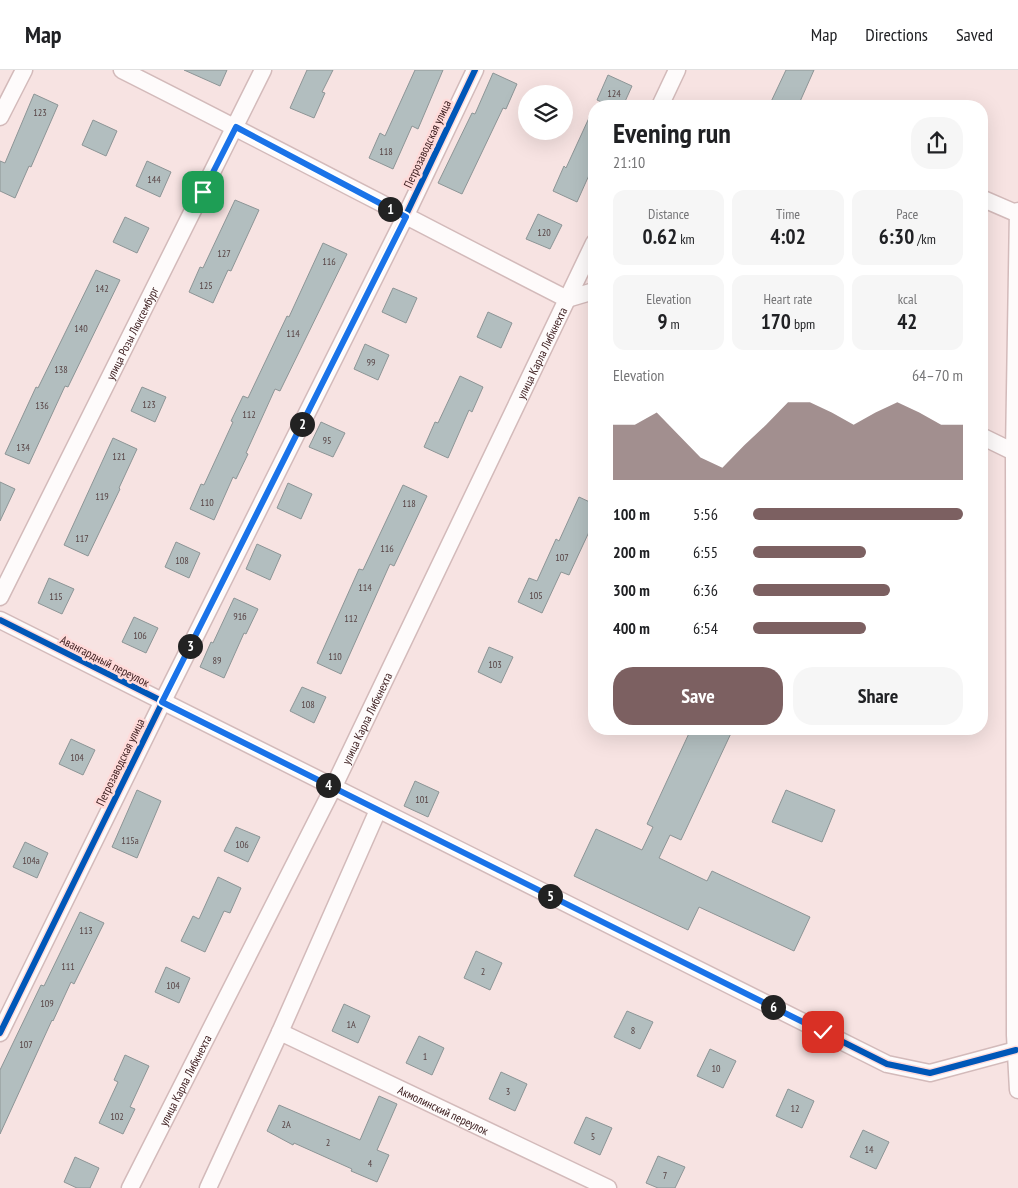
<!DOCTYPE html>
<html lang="en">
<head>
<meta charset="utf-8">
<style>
	body { margin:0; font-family:"PT Sans Narrow",sans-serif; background:#f6f6f6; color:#202124; height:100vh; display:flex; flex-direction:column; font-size:19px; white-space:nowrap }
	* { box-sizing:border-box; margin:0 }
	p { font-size:16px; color:#757577 }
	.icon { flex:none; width:28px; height:28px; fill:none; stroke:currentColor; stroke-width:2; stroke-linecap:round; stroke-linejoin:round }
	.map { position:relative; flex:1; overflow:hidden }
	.panel { position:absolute; left:588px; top:30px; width:400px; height:635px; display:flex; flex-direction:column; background:#fff; border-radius:20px; box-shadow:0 5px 20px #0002 }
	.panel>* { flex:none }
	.fabs { position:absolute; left:518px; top:15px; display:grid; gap:10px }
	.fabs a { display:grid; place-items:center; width:55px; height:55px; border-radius:50%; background:#fff; box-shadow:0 5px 20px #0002; font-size:25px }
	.pin { position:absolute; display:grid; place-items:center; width:42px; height:42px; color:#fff; margin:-21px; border-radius:10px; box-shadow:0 2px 8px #0006 }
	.km { position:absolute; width:25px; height:25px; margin:-12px; border-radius:50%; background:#222; color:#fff; font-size:14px; line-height:25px; text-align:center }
	.round { display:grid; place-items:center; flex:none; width:52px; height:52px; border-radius:20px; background:#f6f6f6 }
	.summary { display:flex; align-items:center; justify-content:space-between; height:85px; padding:0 25px }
	h1 { font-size:28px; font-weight:800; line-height:38px }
	.figures { display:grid; grid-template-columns:repeat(3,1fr); gap:8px; height:85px; padding:5px 25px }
	.figures div { display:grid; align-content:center; border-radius:12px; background:#f6f6f6; text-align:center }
	.figures b { font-size:21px; font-weight:800 }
	.figures small { font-size:14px; font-weight:400 }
	.figures p { font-size:14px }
	.chart { height:140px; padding:10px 25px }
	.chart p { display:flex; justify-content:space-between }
	.chart svg { width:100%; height:90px; margin-top:5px; fill:#7c6061; opacity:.7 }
	.primary-button { display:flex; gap:10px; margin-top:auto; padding:10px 25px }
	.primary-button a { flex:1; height:58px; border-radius:20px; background:#7c6061; color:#fff; font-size:20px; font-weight:800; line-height:58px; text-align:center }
	.primary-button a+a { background:#f6f6f6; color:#202124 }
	ul { padding:0 25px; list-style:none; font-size:16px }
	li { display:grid; grid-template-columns:80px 60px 1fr; align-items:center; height:38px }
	li i { height:12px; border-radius:6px; background:#7c6061 }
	header { display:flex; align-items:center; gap:30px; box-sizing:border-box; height:70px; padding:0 25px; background:#fff; border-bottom:1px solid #e0e0e0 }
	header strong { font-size:24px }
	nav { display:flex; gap:28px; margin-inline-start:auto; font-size:18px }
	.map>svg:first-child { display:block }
</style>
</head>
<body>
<header>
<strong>Map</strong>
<nav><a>Map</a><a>Directions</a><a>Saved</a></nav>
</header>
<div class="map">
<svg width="1018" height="1118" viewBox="0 0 1018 1118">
	<rect width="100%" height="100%" fill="#f7e3e2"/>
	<g fill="#b2bebf" stroke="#8d9596">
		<path d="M184 0H227L220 16Z"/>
		<path d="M307 0H333L322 22 325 23 314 48 290 38Z"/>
		<path d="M415 0H443L418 59 412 56 393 99 369 88 380 63 385 66Z"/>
		<path d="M786 0H814L798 36H769Z"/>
		<path d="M493 3 517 14 506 39 503 38 462 124 438 113 472 43 475 44Z"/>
		<path d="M608 5 632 16 623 36H610L597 30Z"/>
		<path d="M34 24 58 35 31 97 29 96 15 128 0 121V91L5 93Z"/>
		<path d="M594 37V94L577 132 553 121 564 96 566 98Z"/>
		<path d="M93 50 117 61 106 86 82 75Z"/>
		<path d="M147 91 171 102 160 127 136 116Z"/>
		<path d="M235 130 259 140 231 201 228 200 213 233 189 222 200 197 203 198Z"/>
		<path d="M538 144 562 155 550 179 526 169Z"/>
		<path d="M125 147 149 158 137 183 113 172Z"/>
		<path d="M323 173 347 184 280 321 275 319 246 383 248 384 236 409 233 407 214 450 190 439 201 414 204 415 233 352 231 351 243 326 248 328 287 246 289 247Z"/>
		<path d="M96 200 120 210 68 317 65 316 29 394 5 384 36 317 38 318Z"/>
		<path d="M393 218 417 228 406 253 382 242Z"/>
		<path d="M488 242 512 253 501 278 477 267Z"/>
		<path d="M365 274 389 285 378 310 354 299Z"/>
		<path d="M460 306 483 317 472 342 469 340 448 388 424 377 435 352 438 353Z"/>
		<path d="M142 317 166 327 155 352 131 341Z"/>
		<path d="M321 352 345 363 333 387 309 377Z"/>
		<path d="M113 368 137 379 119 418 120 419 88 486 64 475Z"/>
		<path d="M0 412 15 419 0 451Z"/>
		<path d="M288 413 312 424 301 449 277 438Z"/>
		<path d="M403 415 427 426 394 496 390 494 341 604 317 593 359 499 363 500Z"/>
		<path d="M579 427 594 434V464L589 462 569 505 561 502 542 543 518 532 529 508 537 511 556 469 559 471Z"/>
		<path d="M176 472 200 483 189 508 165 497Z"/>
		<path d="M257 474 281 485 270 510 246 499Z"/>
		<path d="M49 508 74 519 62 544 38 533Z"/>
		<path d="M234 528 258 539 246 564 244 563 224 608 200 597 211 572 213 573Z"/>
		<path d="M134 547 158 558 146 583 122 572Z"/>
		<path d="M489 577 513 587 501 613 478 602Z"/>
		<path d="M302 617 326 627 314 653 290 641Z"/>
		<path d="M691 659H733L681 770 670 765 659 788 707 811 712 801 810 847 794 881 699 837 688 860 574 806 596 759 642 780 653 757 647 754Z"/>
		<path d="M71 669 95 680 83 705 59 694Z"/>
		<path d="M415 711 439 722 428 747 404 736Z"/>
		<path d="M137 720 161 731 137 788 112 777Z"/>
		<path d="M786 720 835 740 822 772 772 752Z"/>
		<path d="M236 757 260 767 248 792 224 781Z"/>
		<path d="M25 772 48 783 37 808 13 797Z"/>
		<path d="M218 807 241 818 230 843 224 841 205 882 181 871 193 846 199 849Z"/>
		<path d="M80 842 104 853 74 914 71 912 53 951 52 950 0 1064V1000L41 915 44 916Z"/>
		<path d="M476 881 502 893 490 920 464 908Z"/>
		<path d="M166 897 190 908 179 933 155 922Z"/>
		<path d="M344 934 370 946 358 973 332 961Z"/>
		<path d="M627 941 653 952 640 979 614 967Z"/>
		<path d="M419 966 444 978 432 1005 406 993Z"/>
		<path d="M710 979 736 991 723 1018 697 1006Z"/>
		<path d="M125 985 149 996 130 1037 135 1039 123 1064 99 1053 118 1012 114 1010Z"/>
		<path d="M501 1002 527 1014 515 1041 489 1029Z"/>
		<path d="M788 1019 814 1031 802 1058 776 1046Z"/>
		<path d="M379 1026 397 1034 377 1080 389 1085 377 1112 351 1101 352 1099 294 1073 293 1075 267 1061 279 1035 360 1070Z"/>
		<path d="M586 1047 612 1058 600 1085 574 1073Z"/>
		<path d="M863 1060 889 1072 876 1099 850 1087Z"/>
		<path d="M658 1086 685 1097 675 1118H658L646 1113Z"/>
		<path d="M75 1087 99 1098 90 1118H77L64 1112Z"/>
	</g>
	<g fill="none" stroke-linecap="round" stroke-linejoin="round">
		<defs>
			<g id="minor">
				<path d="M122 0C271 75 418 153 567 229L594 221"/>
				<path d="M660 36 677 0"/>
				<path d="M0 47 24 0"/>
				<path d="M981 128 1018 144"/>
				<path d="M1018 141 1014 382 1015 965 1018 1020"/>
				<path d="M981 366 1018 384"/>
				<path id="s1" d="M0 527 263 0"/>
				<path d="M0 550 887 994 930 1003 1016 980"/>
				<path id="s2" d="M280 962 608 1118"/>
				<path d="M0 963 162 633 405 147 475 0"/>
				<path id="s3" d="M130 1118 333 718 594 173"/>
				<path d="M208 1118 280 962 378 740"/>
			</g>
		</defs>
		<use href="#minor" stroke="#d3baba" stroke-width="19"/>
		<use href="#minor" stroke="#fefbfb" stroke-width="16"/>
		<defs>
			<g id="cycleway">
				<path d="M0 550 887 994 930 1003 1016 980"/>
				<path d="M0 963 162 633 405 147 475 0"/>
			</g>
		</defs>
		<use href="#cycleway" stroke="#ffdbda" stroke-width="9"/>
		<use href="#cycleway" stroke="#0057b8" stroke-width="6"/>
	</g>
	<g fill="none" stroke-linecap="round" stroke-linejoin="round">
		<defs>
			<path id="route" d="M203 122 236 57 406 147 162 632 823 962"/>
		</defs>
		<use href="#route" stroke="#fff" stroke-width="10"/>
		<use href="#route" stroke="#1a73e8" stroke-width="6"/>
	</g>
	<g text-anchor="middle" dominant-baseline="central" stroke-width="5" stroke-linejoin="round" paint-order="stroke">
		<g font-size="10" fill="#574344">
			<text x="614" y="23">124</text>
			<text x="40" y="42">123</text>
			<text x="386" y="81">118</text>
			<text x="154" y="109">144</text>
			<text x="544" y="162">120</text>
			<text x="224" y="183">127</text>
			<text x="329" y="191">116</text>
			<text x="206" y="215">125</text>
			<text x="102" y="218">142</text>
			<text x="81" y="258">140</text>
			<text x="293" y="263">114</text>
			<text x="371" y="292">99</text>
			<text x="61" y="299">138</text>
			<text x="149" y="334">123</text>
			<text x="42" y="335">136</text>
			<text x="249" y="344">112</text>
			<text x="327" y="370">95</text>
			<text x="23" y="377">134</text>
			<text x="119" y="386">121</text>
			<text x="102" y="426">119</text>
			<text x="207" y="432">110</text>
			<text x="409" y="433">118</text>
			<text x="82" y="468">117</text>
			<text x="387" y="478">116</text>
			<text x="562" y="487">107</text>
			<text x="182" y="490">108</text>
			<text x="365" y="517">114</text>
			<text x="536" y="525">105</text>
			<text x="56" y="526">115</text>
			<text x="240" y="546">91б</text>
			<text x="351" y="548">112</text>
			<text x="140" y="565">106</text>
			<text x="335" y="586">110</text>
			<text x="217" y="590">89</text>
			<text x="495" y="594">103</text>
			<text x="308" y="634">108</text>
			<text x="77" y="687">104</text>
			<text x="422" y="729">101</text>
			<text x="130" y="770">115а</text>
			<text x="242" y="774">106</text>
			<text x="31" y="790">104а</text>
			<text x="86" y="860">113</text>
			<text x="68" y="896">111</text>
			<text x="483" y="901">2</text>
			<text x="173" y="915">104</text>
			<text x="47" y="933">109</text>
			<text x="351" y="954">1А</text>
			<text x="633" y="960">8</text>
			<text x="26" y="974">107</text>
			<text x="425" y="986">1</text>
			<text x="716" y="998">10</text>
			<text x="508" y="1021">3</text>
			<text x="795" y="1038">12</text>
			<text x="117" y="1046">102</text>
			<text x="286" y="1054">2А</text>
			<text x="593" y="1066">5</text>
			<text x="328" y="1072">2</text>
			<text x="869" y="1079">14</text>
			<text x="370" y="1093">4</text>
			<text x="665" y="1105">7</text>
		</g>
		<g font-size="12" fill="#391a1b" stroke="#ffdbda">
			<text transform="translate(427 74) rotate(-65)">Петрозаводская улица</text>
			<text stroke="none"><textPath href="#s1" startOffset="295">улица Розы Люксембург</textPath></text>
			<text stroke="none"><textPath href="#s3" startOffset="931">улица Карла Либкнехта</textPath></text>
			<text transform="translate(105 591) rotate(27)">Авангардный переулок</text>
			<text stroke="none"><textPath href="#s3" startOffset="526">улица Карла Либкнехта</textPath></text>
			<text transform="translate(120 692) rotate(-64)">Петрозаводская улица</text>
			<text stroke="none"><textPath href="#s3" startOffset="121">улица Карла Либкнехта</textPath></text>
			<text stroke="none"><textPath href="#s2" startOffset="181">Акмолинский переулок</textPath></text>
		</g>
	</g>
</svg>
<div class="fabs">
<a><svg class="icon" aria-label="layers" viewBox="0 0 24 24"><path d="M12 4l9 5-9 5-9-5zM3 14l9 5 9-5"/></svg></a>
</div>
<div class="pin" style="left:203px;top:122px;background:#1e9e55"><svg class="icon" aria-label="arrive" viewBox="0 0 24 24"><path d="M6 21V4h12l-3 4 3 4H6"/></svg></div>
<div class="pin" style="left:823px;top:962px;background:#d93025"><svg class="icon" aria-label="check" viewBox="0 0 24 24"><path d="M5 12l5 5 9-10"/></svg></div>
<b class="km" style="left:390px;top:139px">1</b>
<b class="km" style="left:302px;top:354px">2</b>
<b class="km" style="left:190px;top:576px">3</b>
<b class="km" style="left:328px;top:715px">4</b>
<b class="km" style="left:550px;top:826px">5</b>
<b class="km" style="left:773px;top:937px">6</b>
<section class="panel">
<div class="summary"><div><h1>Evening run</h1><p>21:10</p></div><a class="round"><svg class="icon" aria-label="share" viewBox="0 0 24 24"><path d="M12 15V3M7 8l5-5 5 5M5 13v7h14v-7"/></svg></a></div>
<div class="figures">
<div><p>Distance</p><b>0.62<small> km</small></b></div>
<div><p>Time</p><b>4:02</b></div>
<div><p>Pace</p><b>6:30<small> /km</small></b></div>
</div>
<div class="figures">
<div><p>Elevation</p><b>9<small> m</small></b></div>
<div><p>Heart rate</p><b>170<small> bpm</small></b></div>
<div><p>kcal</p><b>42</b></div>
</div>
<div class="chart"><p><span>Elevation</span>64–70 m</p>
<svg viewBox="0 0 160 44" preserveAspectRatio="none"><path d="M0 44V17L10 17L20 11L30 22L40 33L50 38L60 27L70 17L80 6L90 6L100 11L110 17L120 11L130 6L140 11L150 17L160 17V44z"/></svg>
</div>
<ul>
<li><b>100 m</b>5:56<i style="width:100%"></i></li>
<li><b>200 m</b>6:55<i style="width:54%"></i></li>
<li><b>300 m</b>6:36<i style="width:65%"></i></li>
<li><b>400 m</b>6:54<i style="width:54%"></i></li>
</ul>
<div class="primary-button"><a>Save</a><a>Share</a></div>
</section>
</div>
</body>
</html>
